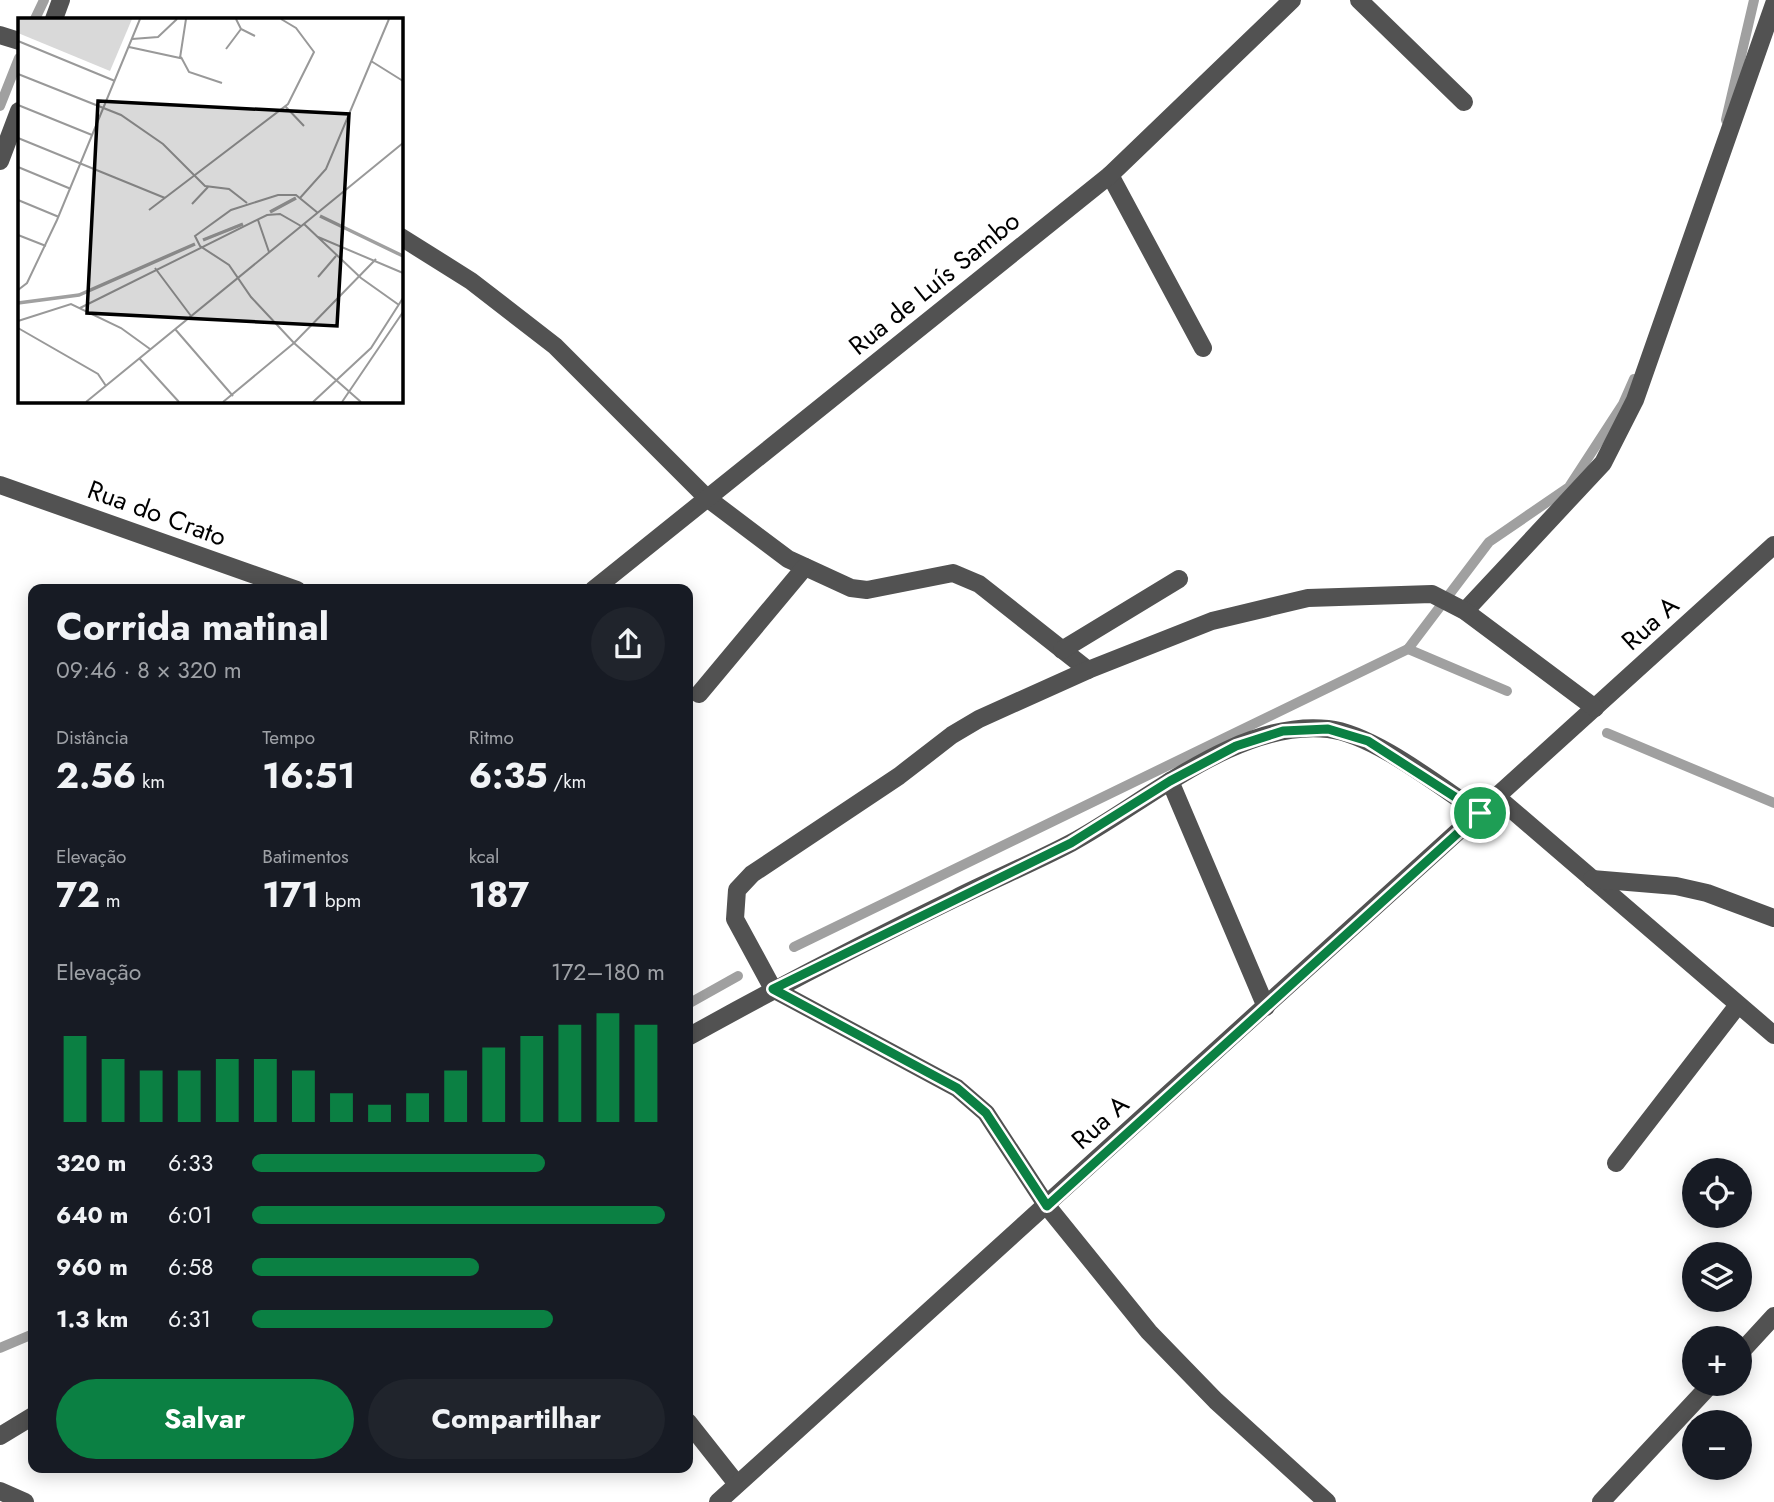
<!DOCTYPE html>
<html lang="pt">
<head>
<meta charset="utf-8">
<style>
	body { margin:0; font-family:Jost,sans-serif; background:#20242c; color:#f1f3f6; height:100vh; display:flex; flex-direction:column; font-size:26px; white-space:nowrap }
	* { box-sizing:border-box; margin:0 }
	p { font-size:23px; color:#9ea1a6 }
	.icon { flex:none; width:38px; height:38px; fill:none; stroke:currentColor; stroke-width:2; stroke-linecap:round; stroke-linejoin:round }
	.map { position:relative; flex:1; overflow:hidden }
	.side { position:absolute; left:28px; top:584px; width:665px; height:889px; display:flex; flex-direction:column; background:#171b24; border-radius:14px; box-shadow:0 4px 18px #0003 }
	.side>* { flex:none }
	.tools { position:absolute; left:1682px; top:1158px; display:grid; gap:14px }
	.tools a { display:grid; place-items:center; width:70px; height:70px; border-radius:50%; background:#171b24; box-shadow:0 4px 18px #0003; font-size:35px }
	.pin { position:absolute; display:grid; place-items:center; width:60px; height:60px; color:#fff; margin:-30px; border:4px solid #fff; border-radius:50%; box-shadow:0 2px 7px #0007 }
	.round { display:grid; place-items:center; flex:none; width:74px; height:74px; border-radius:37px; background:#20242c }
	.overview { display:flex; align-items:center; justify-content:space-between; height:119px; padding:0 28px }
	h1 { font-size:38px; font-weight:700; line-height:52px }
	.stats { display:grid; grid-template-columns:repeat(3,1fr); gap:10px; height:119px; padding:7px 28px }
	.stats div { display:grid; align-content:center }
	.stats b { font-size:35px; font-weight:700 }
	.stats small { font-size:19px; font-weight:400 }
	.stats p { font-size:19px }
	.chart { height:196px; padding:14px 28px }
	.chart p { display:flex; justify-content:space-between }
	.chart svg { width:100%; height:126px; margin-top:7px; stroke:#0b8043; stroke-width:6 }
	.primary-button { display:flex; gap:14px; margin-top:auto; padding:14px 28px }
	.primary-button a { flex:1; height:80px; border-radius:42px; background:#0b8043; color:#fff; font-size:28px; font-weight:700; line-height:80px; text-align:center }
	.primary-button a+a { background:#20242c; color:#f1f3f6 }
	ul { padding:0 28px; list-style:none; font-size:23px }
	li { display:grid; grid-template-columns:112px 84px 1fr; align-items:center; height:52px }
	li i { height:18px; border-radius:9px; background:#0b8043 }
	.map>svg:first-child { display:block }
</style>
</head>
<body>
<div class="map">
<svg width="1774" height="1502" viewBox="0 0 1774 1502">
	<rect width="100%" height="100%" fill="#fff"/>
	<g fill="none" stroke-linecap="round" stroke-linejoin="round">
		<g stroke="#a0a0a0" stroke-width="10">
			<path d="M35 19 44 0"/>
			<path d="M0 106 19 58"/>
			<path d="M1726 120 1754 0"/>
			<path d="M1408 649 1507 691"/>
			<path d="M1607 733 1774 803"/>
			<path d="M794 947 1408 649 1489 542 1569 487 1623 404 1634 379"/>
			<path d="M688 1004 738 976"/>
			<path d="M0 1348 33 1334"/>
		</g>
		<g stroke="#525252" stroke-width="18">
			<path d="M1359 0 1464 102"/>
			<path d="M54 19 61 0"/>
			<path d="M0 35 19 41"/>
			<path d="M0 161 19 111"/>
			<path d="M1110 175 1203 348"/>
			<path d="M401 237 471 281 555 346 707 498 788 559 851 588 867 590 953 573 979 584 1088 670"/>
			<path d="M0 485 297 590"/>
			<path d="M593 590 1110 175 1292 0"/>
			<path d="M1465 611 1603 463 1635 400 1774 4"/>
			<path d="M1062 650 1179 579"/>
			<path d="M699 694 805 567"/>
			<path d="M1170 781 1266 1007"/>
			<path d="M1497 797 1774 1035"/>
			<path d="M1592 879 1676 886 1707 893 1774 918"/>
			<path d="M688 1037C776 988 865 942 956 898 994 879 1033 863 1071 843 1146 803 1237 719 1328 729 1374 734 1440 787 1480 813"/>
			<path d="M1616 1163 1738 1005"/>
			<path d="M1740 1353 1774 1316"/>
			<path d="M688 1422 737 1484"/>
			<path d="M0 1436 33 1416"/>
			<path d="M0 1491 25 1502"/>
			<path d="M718 1502 1774 545"/>
			<path d="M1327 1502 1216 1401 1149 1332 1047 1206 986 1113 957 1088 773 989 735 919 737 890 752 874 899 776 952 735 979 719 1088 670 1212 621 1308 598 1432 594 1465 611 1595 708"/>
			<path d="M1601 1502 1711 1384"/>
		</g>
	</g>
	<g fill="none" stroke-linecap="round" stroke-linejoin="round">
		<defs>
			<path id="route" d="M1328 729 1368 741 1480 813 1047 1206 986 1113 957 1088 773 989 1071 843 1170 781 1236 746 1283 731Z"/>
		</defs>
		<use href="#route" stroke="#fff" stroke-width="14"/>
		<use href="#route" stroke="#0b8043" stroke-width="9"/>
	</g>
	<g text-anchor="middle" dominant-baseline="central" stroke-width="5" stroke-linejoin="round" paint-order="stroke">
		<g font-size="26" fill="#000" stroke="#fff">
			<text transform="translate(934 283) rotate(-39)">Rua de Luís Sambo</text>
			<text transform="translate(157 513) rotate(20)">Rua do Crato</text>
			<text transform="translate(1650 623) rotate(-42)">Rua A</text>
			<text transform="translate(1100 1122) rotate(-42)">Rua A</text>
		</g>
	</g>
	<g transform="translate(18 18)">
		<rect width="385" height="385" fill="#fff"/>
		<path d="M0 1H114L92 53 0 15Z" fill="#d9d9d9"/>
		<path fill="none" stroke="#a0a0a0" stroke-width="3.5" d="M252 194 278 180M302 198 385 238M185 222 225 206M0 285 61 277 177 226"/>
		<path fill="none" stroke="#999" stroke-width="2" d="M218 1 223 11 237 18M114 21 140 19 159 1M0 23 97 63M111 29 162 40 168 1M208 31 223 11M163 39 171 54 204 65M353 43 385 63M0 56 103 97 145 126 187 168 211 171 229 185M0 87 74 117M267 88 286 108M0 120 147 180M0 149 53 171M282 180 308 151 371 1M0 182 41 199M174 186 190 169M131 192 270 86 296 34 278 10 263 1M300 195 278 177H260L213 192 177 218 182 228 211 247 233 279 276 325 343 384M240 202 251 234M286 206 343 260 381 287M0 217 28 228M300 219 385 255M137 250 173 298M300 259 318 238M0 272 9 265 39 202 122 1M62 290 249 197 262 196 283 208M0 303 53 286 103 310 132 331M0 310 80 356 88 368M157 311 215 378M121 340 161 384M68 384 385 125M205 384 276 325 358 241M295 384 353 330 385 280M324 384 385 294"/>
		<path fill="#000" fill-opacity="0.15" stroke="#000" stroke-width="3.5" d="M80 83 331 96 319 308 69 295Z"/>
		<rect width="385" height="385" fill="none" stroke="#000" stroke-width="3.5"/>
	</g>
</svg>
<div class="tools">
<a><svg class="icon" aria-label="locate" viewBox="0 0 24 24"><circle cx="12" cy="12" r="6"/><path d="M12 2v4M12 18v4M2 12h4M18 12h4"/></svg></a>
<a><svg class="icon" aria-label="layers" viewBox="0 0 24 24"><path d="M12 4l9 5-9 5-9-5zM3 14l9 5 9-5"/></svg></a>
<a>+</a>
<a>−</a>
</div>
<div class="pin" style="left:1480px;top:813px;background:#1e9e55"><svg class="icon" aria-label="arrive" viewBox="0 0 24 24"><path d="M6 21V4h12l-3 4 3 4H6"/></svg></div>
<section class="side">
<div class="overview"><div><h1>Corrida matinal</h1><p>09:46 · 8 × 320 m</p></div><a class="round"><svg class="icon" aria-label="share" viewBox="0 0 24 24"><path d="M12 15V3M7 8l5-5 5 5M5 13v7h14v-7"/></svg></a></div>
<div class="stats">
<div><p>Distância</p><b>2.56<small> km</small></b></div>
<div><p>Tempo</p><b>16:51</b></div>
<div><p>Ritmo</p><b>6:35<small> /km</small></b></div>
</div>
<div class="stats">
<div><p>Elevação</p><b>72<small> m</small></b></div>
<div><p>Batimentos</p><b>171<small> bpm</small></b></div>
<div><p>kcal</p><b>187</b></div>
</div>
<div class="chart"><p><span>Elevação</span>172–180 m</p>
<svg viewBox="0 0 160 44" preserveAspectRatio="none"><path d="M5 44V14M15 44V22M25 44V26M35 44V26M45 44V22M55 44V22M65 44V26M75 44V34M85 44V38M95 44V34M105 44V26M115 44V18M125 44V14M135 44V10M145 44V6M155 44V10"/></svg>
</div>
<ul>
<li><b>320 m</b>6:33<i style="width:71%"></i></li>
<li><b>640 m</b>6:01<i style="width:100%"></i></li>
<li><b>960 m</b>6:58<i style="width:55%"></i></li>
<li><b>1.3 km</b>6:31<i style="width:73%"></i></li>
</ul>
<div class="primary-button"><a>Salvar</a><a>Compartilhar</a></div>
</section>
</div>
</body>
</html>
